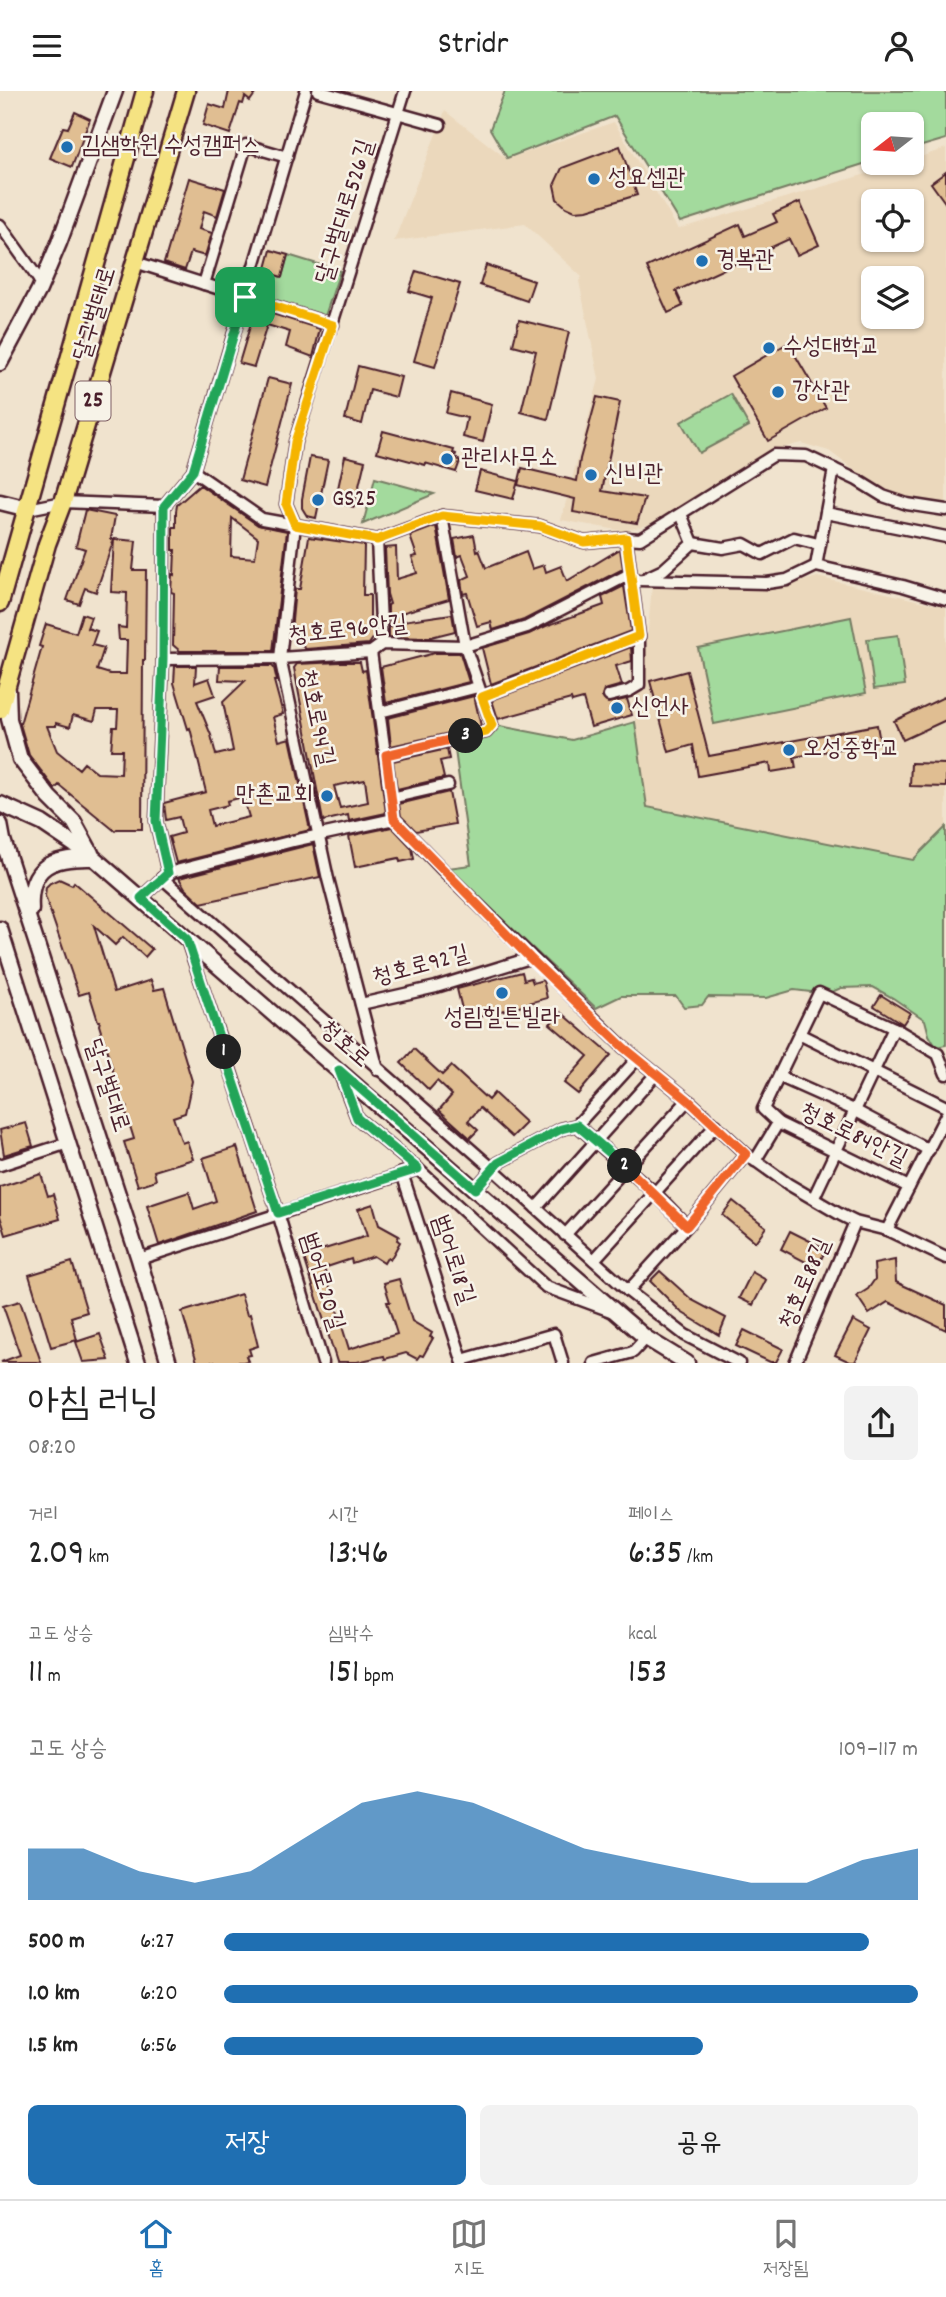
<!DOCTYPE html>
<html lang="ko">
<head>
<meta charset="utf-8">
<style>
	body { margin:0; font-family:Dekko,"Poor Story",sans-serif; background:#f2f2f2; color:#222; height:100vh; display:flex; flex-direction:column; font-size:26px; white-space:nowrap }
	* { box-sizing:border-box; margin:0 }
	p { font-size:23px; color:#767676 }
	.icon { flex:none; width:38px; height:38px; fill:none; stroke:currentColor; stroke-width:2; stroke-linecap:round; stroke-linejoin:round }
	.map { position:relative; height:1272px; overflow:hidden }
	.details { display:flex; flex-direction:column; background:#fff; flex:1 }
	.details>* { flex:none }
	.needle { width:46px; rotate:253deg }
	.controls { position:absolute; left:861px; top:21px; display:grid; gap:14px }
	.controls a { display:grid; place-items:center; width:63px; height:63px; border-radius:10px; background:#fff; box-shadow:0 2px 5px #0004; font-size:35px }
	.pin { position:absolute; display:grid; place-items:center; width:60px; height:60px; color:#fff; margin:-30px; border-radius:14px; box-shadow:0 4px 10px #0006 }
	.km { position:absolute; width:35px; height:35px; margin:-18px; border-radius:50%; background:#222; color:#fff; font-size:19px; line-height:35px; text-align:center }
	.round { display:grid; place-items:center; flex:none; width:74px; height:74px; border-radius:10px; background:#f2f2f2 }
	.head { display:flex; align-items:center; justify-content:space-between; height:119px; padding:0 28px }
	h1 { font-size:38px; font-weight:600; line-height:52px }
	.stats { display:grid; grid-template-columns:repeat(3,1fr); gap:10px; height:119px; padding:7px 28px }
	.stats div { display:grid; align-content:center }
	.stats b { font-size:35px; font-weight:600 }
	.stats small { font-size:19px; font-weight:400 }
	.stats p { font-size:19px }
	.chart { height:196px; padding:14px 28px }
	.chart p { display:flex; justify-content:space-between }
	.chart svg { width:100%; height:126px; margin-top:7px; fill:#1f6fb2; opacity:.7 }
	.action { display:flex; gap:14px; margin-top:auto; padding:14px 28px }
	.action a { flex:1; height:80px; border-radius:10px; background:#1f6fb2; color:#fff; font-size:28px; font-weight:600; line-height:80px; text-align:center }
	.action a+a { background:#f2f2f2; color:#222 }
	ul { padding:0 28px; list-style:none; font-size:23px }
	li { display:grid; grid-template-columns:112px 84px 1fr; align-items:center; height:52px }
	li i { height:18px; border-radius:9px; background:#1f6fb2 }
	header { display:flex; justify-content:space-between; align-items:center; height:91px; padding:0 28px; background:#fff; font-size:32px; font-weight:600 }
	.tabs { display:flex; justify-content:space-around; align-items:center; height:98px; border-top:2px solid #e0e0e0; background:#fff; font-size:19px; color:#767676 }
	.tabs a { display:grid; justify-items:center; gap:4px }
	.tabs .active { color:#1f6fb2 }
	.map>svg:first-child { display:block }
</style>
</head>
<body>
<header><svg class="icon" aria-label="menu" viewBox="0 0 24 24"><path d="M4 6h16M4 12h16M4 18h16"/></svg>Stridr<svg class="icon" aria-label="person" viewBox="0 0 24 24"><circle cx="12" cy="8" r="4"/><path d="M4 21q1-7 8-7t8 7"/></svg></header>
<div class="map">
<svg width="946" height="1272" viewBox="0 0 946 1272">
	<rect width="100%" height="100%" fill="#f0e3ce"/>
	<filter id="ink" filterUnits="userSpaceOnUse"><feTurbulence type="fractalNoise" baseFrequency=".0143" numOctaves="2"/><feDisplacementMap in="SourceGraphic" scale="14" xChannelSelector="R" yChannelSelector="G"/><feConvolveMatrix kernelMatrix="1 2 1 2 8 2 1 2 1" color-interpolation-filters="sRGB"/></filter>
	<g filter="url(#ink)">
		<g fill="#ebd8bc" fill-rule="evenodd">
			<path d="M445 20 507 68 614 31 678 138 904 72H912V69L946 57V413L907 408 869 390 829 360 801 352 770 360 660 431 623 440 561 429 599 288 579 190 582 186 525 133 394 150ZM873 110H912V149H873ZM873 187H912V226H873Z"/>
			<path d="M817 486 946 516V736L914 770 646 716 633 608 643 596 652 494 768 497 790 494Z"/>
		</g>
		<g fill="#a3da9d" stroke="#767c64" stroke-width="2">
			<path d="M505 0H946V48L912 58V33H873V70L680 131 615 25 507 67 490 38Z"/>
			<path d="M288 164 340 180 325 225 259 204 265 181 282 186Z"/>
			<path d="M731 303 749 335 699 362 681 331Z"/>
			<path d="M375 387 434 403 363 433Z"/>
			<path d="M851 526 866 602 714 633 698 557Z"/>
			<path d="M898 544 905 594 874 598 867 548Z"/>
			<path d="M635 631 647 716 913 769 946 736V954L936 956 929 944 925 929 893 907 873 896 841 897 827 903 794 899 766 907 708 906 702 914 684 916 676 905H621L596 917 448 777 471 774 454 652 485 645 500 635 572 649Z"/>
		</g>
		<g fill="#e0be92" stroke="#4a1f2b" stroke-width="2" fill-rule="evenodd">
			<path d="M229 0H257L250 10 245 6 243 13 240 12 230 43 203 34 209 13 225 18Z"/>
			<path d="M75 21 90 28 72 76 50 67 63 36 68 37Z"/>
			<path d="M620 55 637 104 587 119 575 120 566 116 557 108 554 94 562 77Z"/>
			<path d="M946 81V113L931 92Z"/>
			<path d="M189 87 225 98 217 125 204 120 199 138 212 142 205 165 191 161 185 179 164 172Z"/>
			<path d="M800 111 819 154 797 164 789 148 676 200 683 215 668 222 647 176 740 133 745 145 777 131 773 123Z"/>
			<path d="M271 159 288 164 282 186 265 181Z"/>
			<path d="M486 174 534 190 527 210 480 194Z"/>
			<path d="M416 180 460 193 435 276 414 270 432 207 409 200Z"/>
			<path d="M260 219 320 238 313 266 286 256 290 241 267 234 254 276 239 272 254 222Z"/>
			<path d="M519 229 569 241 548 328 521 321 536 260 513 254Z"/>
			<path d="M788 252 826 317 768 350 731 285Z"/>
			<path d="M358 275 401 286 396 306 370 299 362 333 345 328Z"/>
			<path d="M268 287 292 293 265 396 240 389Z"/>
			<path d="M451 302 492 313 483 351 463 346 467 327 446 322Z"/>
			<path d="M597 306 620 311 602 400 645 407 637 432 573 421 575 408 518 394 522 377 577 390 580 368Z"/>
			<path d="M383 340 454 359 453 362 456 363 455 366 460 370 456 381 425 372V374L377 361Z"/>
			<path d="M345 365 365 370 354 416 335 411Z"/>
			<path d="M310 366 328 369 316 427 307 425 302 417V408Z"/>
			<path d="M480 380 518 390 513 408 475 399Z"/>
			<path d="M200 394 258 434 287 440 273 560H180L173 554 174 502 171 501 172 483 174 484 175 459H173V436H176V420L177 414ZM232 427 258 447 255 467 231 465Z"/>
			<path d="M85 419 115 425 111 448H114L96 501 85 497 79 513 67 509 85 458 76 455Z"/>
			<path d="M436 435 449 508 401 522 403 530 452 523 455 540 427 547 389 546V536H392L388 523V514L390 513 387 503 385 457 396 456 397 488 417 482 412 466 417 465 410 445Z"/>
			<path d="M474 444 477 460 479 459 486 477 526 461 532 478 544 474 546 481 561 475 567 490 620 458 623 478 524 529 493 539 491 531 477 535 467 502 463 503 461 489 470 485 462 464 457 466 454 448Z"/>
			<path d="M309 446 364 454 363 504H370V539H374V546L369 553 306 558 301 554V541L291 540 295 498H300Z"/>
			<path d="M114 448 136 450 133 479H146L145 569H143L142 738H117L115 740 59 694 55 698 29 664 20 633 42 556 39 555 46 533 76 542 82 523 91 526 87 537 97 540 92 554 104 557 97 579 110 583H126L127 549H119L118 536 126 537 127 502 111 501ZM97 619H118L117 636H113L111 659H122L121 683 97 682 84 672 79 678 57 660 47 635H56V632L70 636 73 624 94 630Z"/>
			<path d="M624 495 631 540 491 593 482 557 529 543 546 535 604 514 602 506Z"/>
			<path d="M631 556 632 570 616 575 622 594 604 599 602 606 608 612 627 608 632 624 591 636 583 608 572 611 571 608 498 628 492 609Z"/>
			<path d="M435 562H460L469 591 386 612 381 576Z"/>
			<path d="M340 571H360L362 580 366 579 386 722 349 730 348 724 323 730 294 577 297 573ZM365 689 368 711 340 717 334 695Z"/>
			<path d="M175 575H196L195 592 209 587 215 604 197 610 211 644 216 664 233 660 223 611 245 590 219 589 220 575H272L274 577 277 590H274L283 623 273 626 279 650 290 647 310 739 176 772 169 746 183 742 179 726 166 729 164 712 206 701 190 637 188 638 174 592ZM243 706 249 726 212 735 208 719 228 714 227 710Z"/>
			<path d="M687 580 709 665 877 634 880 651 794 666 796 677 771 681 770 672 698 685 693 654 669 661 650 590Z"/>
			<path d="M474 605 481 635 391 655 388 627Z"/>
			<path d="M946 605V629L903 649 894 630Z"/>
			<path d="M447 658 449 668 440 670 444 687 397 698 393 670Z"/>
			<path d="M911 672 946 673V696L910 695Z"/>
			<path d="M449 701 455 733 416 740 401 725 399 713Z"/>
			<path d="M392 736 412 757 414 768 400 771 399 767 355 776 349 745Z"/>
			<path d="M313 753 320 786 201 812 185 797 179 787Z"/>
			<path d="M59 788 72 794 74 791 152 858 145 866 123 846 115 854 94 835 114 901 151 889 154 899 164 897 192 990 185 1022 173 1026 182 1052 187 1050 193 1068 154 1080 156 1089 138 1095 124 1051 134 1048 125 1019 127 1016 123 1012 99 934 100 930H98L89 901 79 904 45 805 46 796 50 792Z"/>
			<path d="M522 881 524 889 531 887 533 892 543 889 547 907 465 930 457 898Z"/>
			<path d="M881 904 910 922 903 933 874 915Z"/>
			<path d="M561 921 611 964 578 1003 564 992 588 965 550 933Z"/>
			<path d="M414 958 442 984 451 975 488 1009 494 1002 526 1032 512 1046 480 1017 468 1030 478 1039 470 1047 439 1019 452 1004 437 990 429 999 401 972Z"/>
			<path d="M26 1032 33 1055 4 1064 0 1039Z"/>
			<path d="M237 1056 257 1120 159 1154 147 1115 189 1101 194 1118 216 1110 203 1067Z"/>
			<path d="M41 1083 48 1105 53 1103 60 1128 6 1144 0 1125V1096Z"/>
			<path d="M733 1110 766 1136 755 1151 722 1124Z"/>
			<path d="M373 1113 379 1134 399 1145 397 1149 400 1151 390 1169 387 1167 384 1172 373 1165 352 1172 351 1168 324 1177 349 1258 397 1243 387 1211H390L384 1192 399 1188 412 1230 432 1242 430 1246 433 1247 423 1265 420 1264 417 1268 406 1262 385 1268 384 1265 357 1271H337L302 1160 317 1156 318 1160 367 1145 358 1118Z"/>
			<path d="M790 1140 826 1158 817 1177 781 1158Z"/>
			<path d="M895 1169 896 1191 946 1214V1239L888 1211 869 1223 857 1205 868 1198 875 1188 874 1173Z"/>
			<path d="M72 1171 87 1221 71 1226 77 1249 51 1256 29 1184Z"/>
			<path d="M660 1180 692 1209 726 1227 719 1244 681 1221 650 1190Z"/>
			<path d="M752 1181 766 1189 753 1214 739 1207Z"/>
			<path d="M241 1203 247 1224 250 1223 258 1255 249 1258 251 1264 246 1265 248 1270 243 1271H197L182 1221Z"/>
			<path d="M20 1210 41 1271H1L20 1264 3 1215Z"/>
			<path d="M853 1229 871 1239 855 1271H850L835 1264Z"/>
			<path d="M744 1239 783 1258 776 1271H770L736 1255Z"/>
			<path d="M100 1243 109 1269 83 1271 76 1251Z"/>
		</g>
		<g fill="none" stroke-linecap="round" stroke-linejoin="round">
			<defs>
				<g id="street">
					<path d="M318 0 440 34"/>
					<path d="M0 134 42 193"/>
					<path d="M135 171 333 234"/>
					<path d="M204 193 246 54 287 66"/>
					<path d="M193 380 262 428 377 449 442 425 540 435 584 451 626 447 639 545V594L629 600 609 605"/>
					<path d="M164 415 163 568 156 730 168 782"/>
					<path d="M28 418 63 411 164 415 193 380 306 0"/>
					<path d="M826 422 946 446"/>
					<path d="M681 423 693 452"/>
					<path d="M626 447 640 448 774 364 806 365 857 389 883 405 907 413 946 419"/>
					<path d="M377 449 382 553"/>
					<path d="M816 475 834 378"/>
					<path d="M646 487 663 479 693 452 723 457 744 453 762 463 794 447 818 453"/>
					<path d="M371 561 394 728 443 779 623 956 688 1009 746 1063 788 1093 841 1124 855 1131 887 1139 946 1167"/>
					<path d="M163 568 280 567 371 561 382 553 465 555 527 536 626 485 638 489 767 492 787 489 816 475 903 495 946 508"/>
					<path d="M482 605 639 545"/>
					<path d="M380 621 478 596"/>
					<path d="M385 664 486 641 492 634 465 555 442 425"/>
					<path d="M391 707 448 694"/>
					<path d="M162 787 493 1078 628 1200 685 1244 739 1272"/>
					<path d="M141 807 168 782 293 750 394 728"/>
					<path d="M187 849 278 1122 323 1272"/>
					<path d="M361 913 436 896 530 867"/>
					<path d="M801 944 946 1016"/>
					<path d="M378 979 328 788 280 567 295 434 286 413 295 351 405 0"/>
					<path d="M340 983 357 1027 418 1078 546 1196 611 1220"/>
					<path d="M780 986 854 1019 929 1059"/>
					<path d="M577 1034 656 1103 687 1135"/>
					<path d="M755 1070 778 1032"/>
					<path d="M0 1074 68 1052"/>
					<path d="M402 1082 463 1272"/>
					<path d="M909 1096 778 1032 763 1018 819 902 894 937 938 963 946 983"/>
					<path d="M475 1098 498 1072 561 1038 577 1034 637 968"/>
					<path d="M814 1106 894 937"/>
					<path d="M536 1117 656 983"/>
					<path d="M887 1139 946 1024"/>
					<path d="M565 1144 688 1009"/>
					<path d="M139 1168 418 1078"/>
					<path d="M594 1169 716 1034"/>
					<path d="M628 1200 687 1135 746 1063"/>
					<path d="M462 1269 554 1243 563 1272"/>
					<path d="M594 1272 633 1261 646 1247"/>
					<path d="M795 1272 855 1131"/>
				</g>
				<g id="secondary">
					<path d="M0 272 39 199 59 152 115 0"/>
					<path d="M0 411 28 418"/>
					<path d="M8 599 9 628 20 668 49 706 74 731 91 762"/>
					<path d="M0 713 42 732 94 767 617 1222 646 1247 687 1272"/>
					<path d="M0 733 3 749 139 1168 169 1272"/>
					<path d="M31 819C28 773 54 766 93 767"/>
					<path d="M0 838 138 1272"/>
				</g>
				<g id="primary">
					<path d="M0 512 145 0"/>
					<path d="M0 619 47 453 63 411 186 0"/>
				</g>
			</defs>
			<use href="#street" stroke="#4a1f2b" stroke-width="15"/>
			<use href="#secondary" stroke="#4a1f2b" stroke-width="19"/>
			<use href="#primary" stroke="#4a1f2b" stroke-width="21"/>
			<use href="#street" stroke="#f7f3e8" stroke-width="10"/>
			<use href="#secondary" stroke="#f7f3e8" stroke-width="14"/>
			<use href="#primary" stroke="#f5e382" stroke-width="16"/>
		</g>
	</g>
	<g fill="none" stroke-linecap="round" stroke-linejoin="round" filter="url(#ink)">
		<defs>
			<path id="split-1" d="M224 961 187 848 141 807 168 782 156 730 163 568 164 415 193 380 245 206"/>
			<path id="split-2" d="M224 961 278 1122 418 1078 357 1027 339 979 475 1098 498 1072 561 1038 577 1034 625 1075"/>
			<path id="split-3" d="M466 645 386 664 394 728 530 867 623 956 688 1009 746 1063 687 1135 625 1075"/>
			<path id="split-4" d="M245 206 333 234 295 351 286 413 295 434 377 449 442 425 540 435 584 451 626 447 639 545 482 606 492 634 486 641 466 645"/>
		</defs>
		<use href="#split-1" stroke="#fff" stroke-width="14"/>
		<use href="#split-2" stroke="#fff" stroke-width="14"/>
		<use href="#split-3" stroke="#fff" stroke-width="14"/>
		<use href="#split-4" stroke="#fff" stroke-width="14"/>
		<use href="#split-1" stroke="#22a559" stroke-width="9"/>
		<use href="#split-2" stroke="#22a559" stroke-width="9"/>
		<use href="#split-3" stroke="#f0652b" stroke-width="9"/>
		<use href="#split-4" stroke="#f5b400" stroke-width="9"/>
	</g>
	<g fill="#1f6fb2" stroke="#f7f3e8" stroke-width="2.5">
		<circle cx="67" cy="56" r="7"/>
		<circle cx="594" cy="88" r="7"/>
		<circle cx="702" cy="170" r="7"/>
		<circle cx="769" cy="257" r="7"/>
		<circle cx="778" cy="301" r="7"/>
		<circle cx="447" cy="368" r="7"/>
		<circle cx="591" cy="384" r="7"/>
		<circle cx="318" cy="409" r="7"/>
		<circle cx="617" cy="617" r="7"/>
		<circle cx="789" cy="659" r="7"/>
		<circle cx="327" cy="705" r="7"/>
		<circle cx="502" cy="902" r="7"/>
	</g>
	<g text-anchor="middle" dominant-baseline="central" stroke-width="5" stroke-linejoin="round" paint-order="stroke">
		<rect fill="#f7f3e8" stroke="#7e5f64" stroke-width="2" x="75.5" y="290.5" width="35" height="39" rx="5"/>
		<g font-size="23" font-weight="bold" fill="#4a1f2b">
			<text x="93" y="310">25</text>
		</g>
		<g font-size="24" fill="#4a1f2b" stroke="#f7f3e8" text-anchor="start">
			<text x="81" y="56">김샘학원 수성캠퍼스</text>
			<text x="608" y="88">성요셉관</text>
			<text x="716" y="170">경복관</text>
			<text x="783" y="257">수성대학교</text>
			<text x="792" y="301">강산관</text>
			<text x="461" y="368">관리사무소</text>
			<text x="605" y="384">신비관</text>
			<text x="332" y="409">GS25</text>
			<text x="631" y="617">신언사</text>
			<text x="803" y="659">오성중학교</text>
			<text x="313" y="705" text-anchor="end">만촌교회</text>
			<text x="502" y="928" text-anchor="middle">성림힐튼빌라</text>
		</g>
		<g font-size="24" fill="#4a1f2b" stroke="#f7f3e8">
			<text transform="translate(346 121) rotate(-73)">달구벌대로526길</text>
			<text transform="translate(96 223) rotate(-73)">달구벌대로</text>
			<text transform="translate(348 540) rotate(-6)">청호로96안길</text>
			<text transform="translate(315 627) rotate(78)">청호로94길</text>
			<text transform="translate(421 876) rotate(-15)">청호로92길</text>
			<text transform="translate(344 954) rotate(41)">청호로</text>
			<text transform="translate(106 995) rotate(72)">달구벌대로</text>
			<text transform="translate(853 1045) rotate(26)">청호로84안길</text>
			<text transform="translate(452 1169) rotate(72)">범어로18길</text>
			<text transform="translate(321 1191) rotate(73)">범어로20길</text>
			<text transform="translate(806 1193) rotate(-67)">청호로88길</text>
		</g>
	</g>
</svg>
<div class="controls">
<a><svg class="needle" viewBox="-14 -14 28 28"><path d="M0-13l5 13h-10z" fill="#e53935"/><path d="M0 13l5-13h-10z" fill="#767676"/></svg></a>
<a><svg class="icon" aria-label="locate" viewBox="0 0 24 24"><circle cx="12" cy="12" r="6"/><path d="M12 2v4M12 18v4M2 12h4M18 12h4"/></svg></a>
<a><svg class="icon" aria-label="layers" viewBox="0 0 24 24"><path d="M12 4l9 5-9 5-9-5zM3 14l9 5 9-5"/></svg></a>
</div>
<div class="pin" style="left:245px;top:206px;background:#1e9e55"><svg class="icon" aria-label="arrive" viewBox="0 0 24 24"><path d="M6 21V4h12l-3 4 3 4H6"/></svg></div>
<b class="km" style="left:224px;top:961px">1</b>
<b class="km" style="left:625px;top:1075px">2</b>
<b class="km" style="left:466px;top:645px">3</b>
</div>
<section class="details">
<div class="head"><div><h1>아침 러닝</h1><p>08:20</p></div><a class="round"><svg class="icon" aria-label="share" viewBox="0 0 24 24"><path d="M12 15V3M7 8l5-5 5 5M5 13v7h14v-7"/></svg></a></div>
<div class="stats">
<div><p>거리</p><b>2.09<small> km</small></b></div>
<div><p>시간</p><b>13:46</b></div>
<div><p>페이스</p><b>6:35<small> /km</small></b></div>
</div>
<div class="stats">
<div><p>고도 상승</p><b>11<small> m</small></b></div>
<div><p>심박수</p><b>151<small> bpm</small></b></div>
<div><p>kcal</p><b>153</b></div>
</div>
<div class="chart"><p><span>고도 상승</span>109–117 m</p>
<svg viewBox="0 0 160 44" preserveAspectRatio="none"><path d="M0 44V26L10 26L20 34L30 38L40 34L50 22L60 10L70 6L80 10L90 18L100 26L110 30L120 34L130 38L140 38L150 30L160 26V44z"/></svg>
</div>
<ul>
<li><b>500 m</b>6:27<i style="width:93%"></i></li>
<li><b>1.0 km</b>6:20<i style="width:100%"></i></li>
<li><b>1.5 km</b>6:56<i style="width:69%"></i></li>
</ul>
<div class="action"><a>저장</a><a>공유</a></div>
</section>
<nav class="tabs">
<a class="active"><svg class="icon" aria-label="home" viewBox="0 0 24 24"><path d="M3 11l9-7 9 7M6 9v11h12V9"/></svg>홈</a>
<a><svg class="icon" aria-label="map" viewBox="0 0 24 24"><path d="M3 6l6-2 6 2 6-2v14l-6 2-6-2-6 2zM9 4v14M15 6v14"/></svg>지도</a>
<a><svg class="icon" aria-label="saved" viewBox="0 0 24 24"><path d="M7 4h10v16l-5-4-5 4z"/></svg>저장됨</a>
</nav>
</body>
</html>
